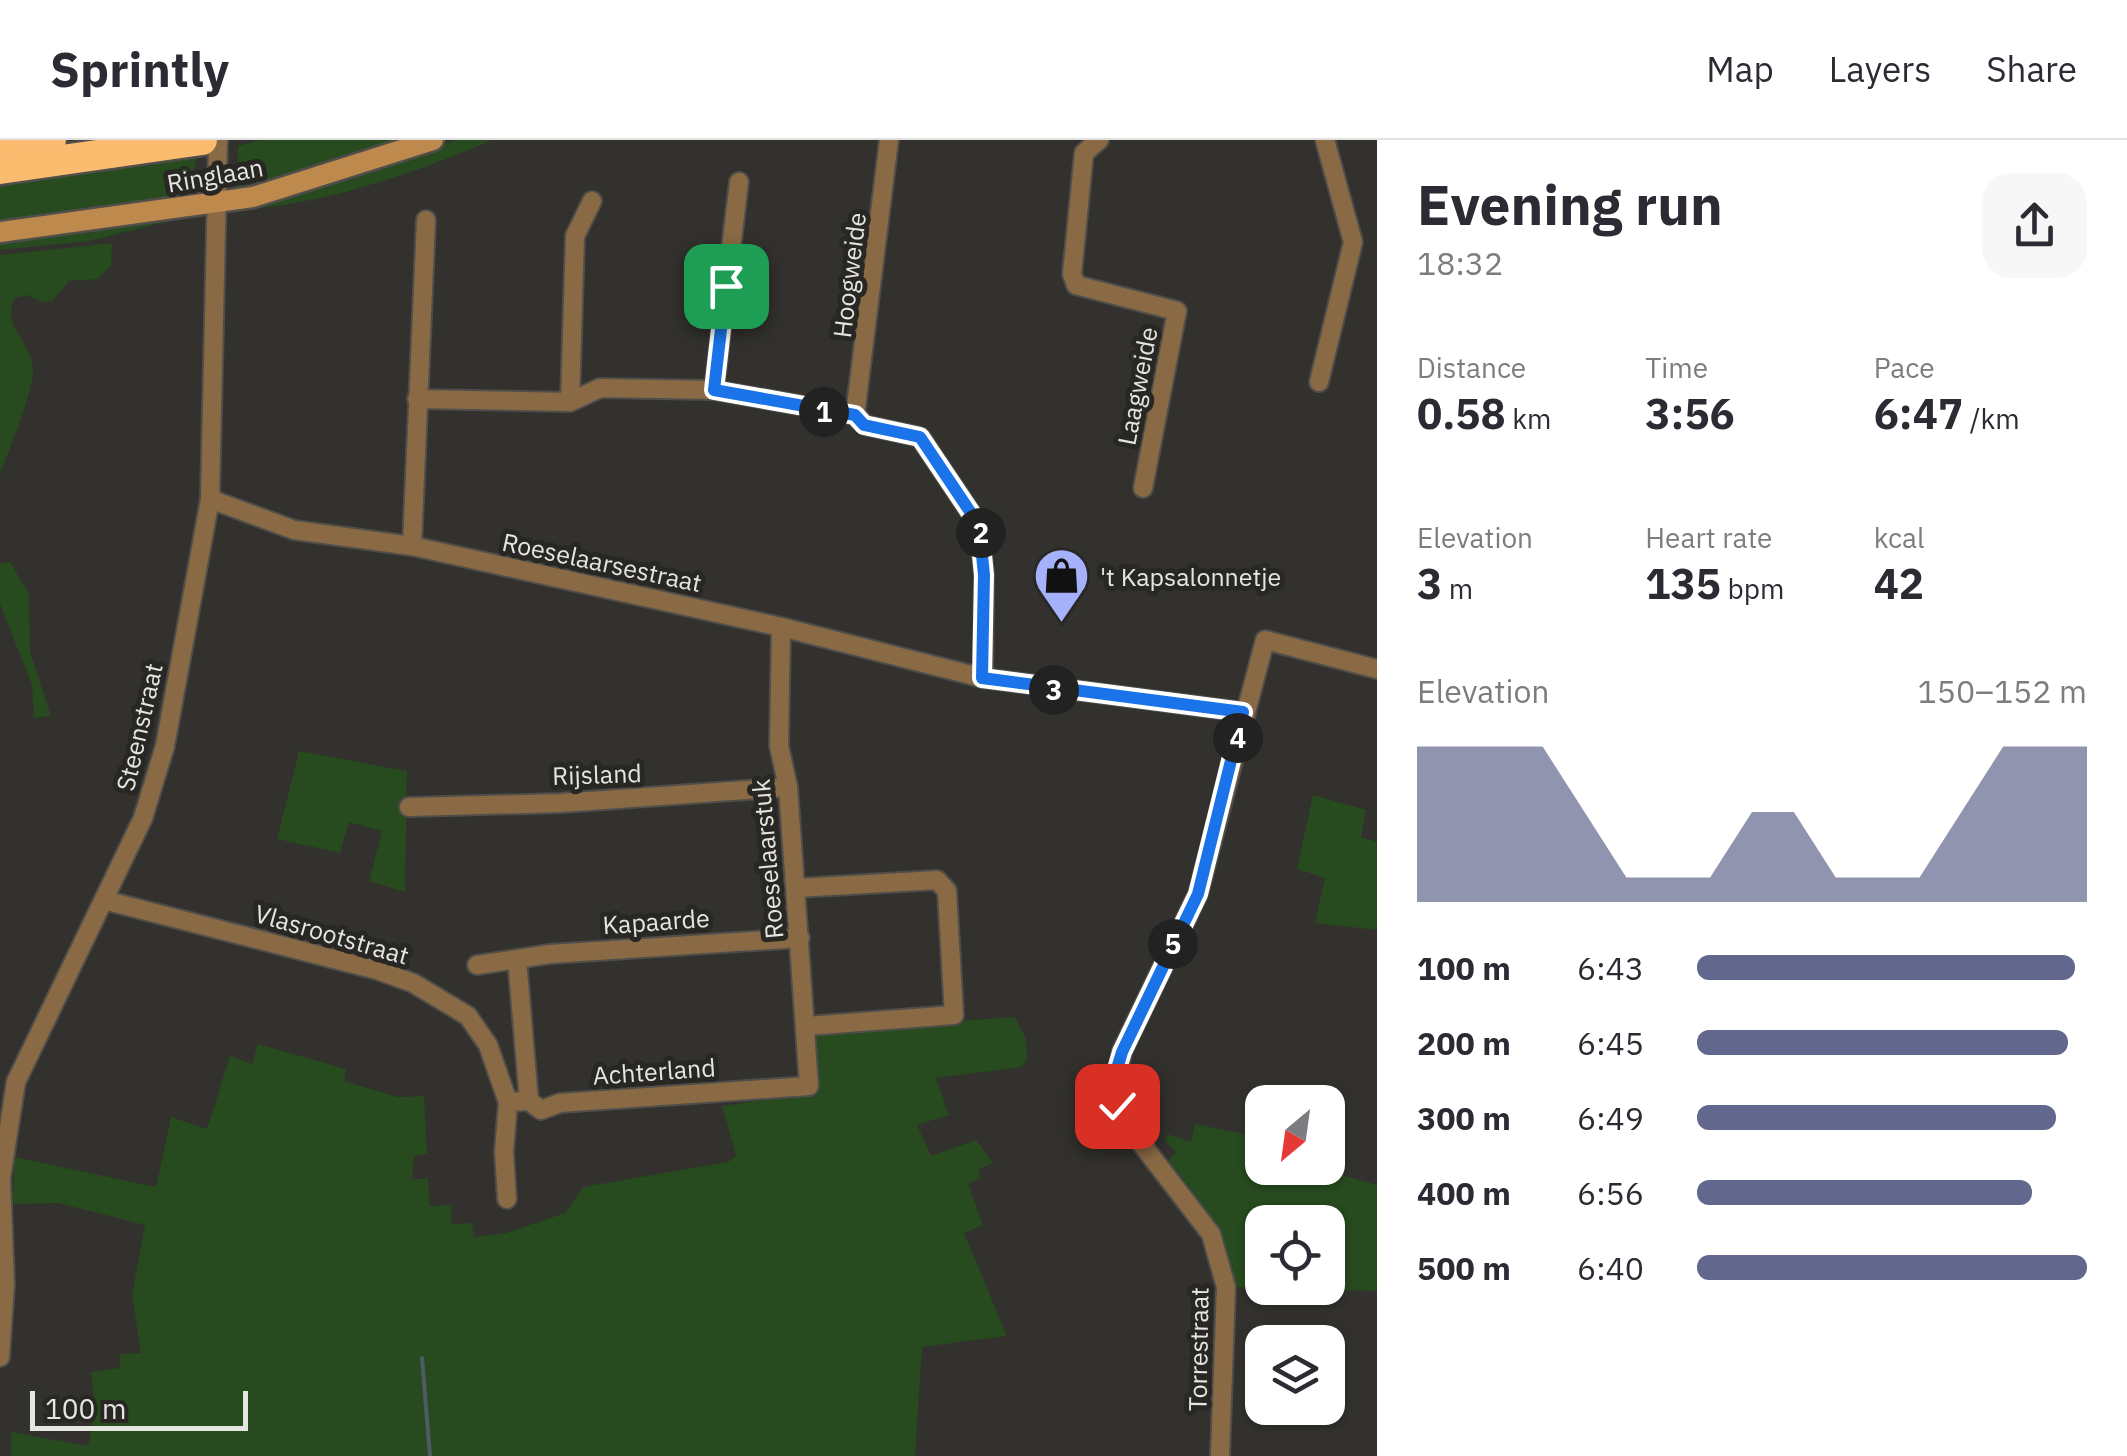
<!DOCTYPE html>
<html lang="en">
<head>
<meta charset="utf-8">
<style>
	body { margin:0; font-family:"IBM Plex Sans",sans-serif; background:#f7f7f7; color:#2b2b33; height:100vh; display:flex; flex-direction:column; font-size:38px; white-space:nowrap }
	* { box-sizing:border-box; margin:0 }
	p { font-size:32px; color:#7c7c81 }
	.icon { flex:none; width:55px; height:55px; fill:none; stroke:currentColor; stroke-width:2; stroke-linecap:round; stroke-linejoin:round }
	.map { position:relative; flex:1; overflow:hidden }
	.panel { display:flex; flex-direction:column; background:#fff; width:750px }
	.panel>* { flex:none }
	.needle { width:65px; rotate:209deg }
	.fabs { position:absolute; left:1245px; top:945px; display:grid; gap:20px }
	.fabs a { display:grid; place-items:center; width:100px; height:100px; border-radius:20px; background:#fff; box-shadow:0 2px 8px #0004; font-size:50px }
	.scale { position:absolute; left:30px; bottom:25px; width:218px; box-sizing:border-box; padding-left:10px; border:5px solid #e5e5e2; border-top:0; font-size:28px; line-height:35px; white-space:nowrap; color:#e5e5e2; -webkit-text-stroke:8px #282724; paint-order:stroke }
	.pin { position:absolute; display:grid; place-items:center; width:85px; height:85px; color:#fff; margin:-42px; border-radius:20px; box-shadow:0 5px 15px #0006 }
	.km { position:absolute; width:50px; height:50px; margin:-25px; border-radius:50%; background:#222; color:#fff; font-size:28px; line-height:50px; text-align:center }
	.round { display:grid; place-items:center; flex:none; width:105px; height:105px; border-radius:30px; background:#f7f7f7 }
	.summary { display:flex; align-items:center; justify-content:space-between; height:170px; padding:0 40px }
	h1 { font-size:55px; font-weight:700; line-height:75px }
	.stats { display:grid; grid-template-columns:repeat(3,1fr); gap:15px; height:170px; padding:10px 40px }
	.stats div { display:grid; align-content:center }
	.stats b { font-size:42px; font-weight:700 }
	.stats small { font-size:28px; font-weight:400 }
	.stats p { font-size:28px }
	.chart { height:280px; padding:20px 40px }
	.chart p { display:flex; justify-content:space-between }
	.chart svg { width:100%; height:180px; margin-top:10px; fill:#62678d; opacity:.7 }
	ul { padding:0 40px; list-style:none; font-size:32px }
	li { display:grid; grid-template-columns:160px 120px 1fr; align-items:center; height:75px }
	li i { height:25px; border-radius:12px; background:#62678d }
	header { display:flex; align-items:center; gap:60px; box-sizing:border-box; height:140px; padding:0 50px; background:#fff; border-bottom:2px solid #e1e1e2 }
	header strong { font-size:48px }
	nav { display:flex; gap:55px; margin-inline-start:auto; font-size:35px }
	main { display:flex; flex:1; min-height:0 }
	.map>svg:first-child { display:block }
</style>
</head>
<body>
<header>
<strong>Sprintly</strong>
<nav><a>Map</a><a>Layers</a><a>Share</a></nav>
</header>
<main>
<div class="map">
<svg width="1377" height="1316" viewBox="0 0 1377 1316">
	<rect width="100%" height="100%" fill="#32312d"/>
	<g fill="#274a1e" fill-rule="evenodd">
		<path d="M261 0H407L337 23 237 47 238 6Z"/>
		<path d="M456 0H492C414 34 320 66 235 70V66L347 38Z"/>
		<path d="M196 14 192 59 0 84V41Z"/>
		<path d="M190 76 89 101 0 110V98Z"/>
		<path d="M112 103 111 126 98 139 69 141 52 161 41 162 28 155 15 158C0 186 32 201 33 229 34 250 8 312 0 335V115Z"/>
		<path d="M10 422 29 454 30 512 51 576 34 578 32 545 0 464V423Z"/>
		<path d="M299 611 407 631 405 752 369 741 382 691 349 682 340 713 277 699Z"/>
		<path d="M1313 655 1366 670 1361 697 1377 702V790L1315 783 1325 738 1297 729Z"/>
		<path d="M1015 877 1026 899 1027 921 1021 927 936 938 949 975 917 985 931 1016 976 1000 993 1023 978 1029 980 1038 968 1044 983 1085 964 1093 1007 1196 922 1207 915 1316H11V1292L88 1306 96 1270 91 1232 120 1228V1214L141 1213 132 1155 145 1085 58 1063 13 1064 14 1017 156 1047 171 977 207 989 230 916 252 924 258 904 346 929 344 941 397 957 424 956 427 1014 414 1016 412 1039H428L430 1066 451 1065V1084L472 1083 474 1097 506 1093 565 1073 583 1047 728 1022 736 1016 722 966 816 951 813 899 820 891Z"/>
		<path d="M1195 984 1254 996 1253 1009 1262 1011V1028H1318L1377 1045V1151L1233 1147C1226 1094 1202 1062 1169 1021L1176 1012 1165 1001 1167 994 1191 1002ZM1262 1082H1328V1148H1262Z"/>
	</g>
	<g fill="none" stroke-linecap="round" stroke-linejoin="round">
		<path stroke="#4c5c63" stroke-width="4" d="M422 1218 430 1316"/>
		<defs>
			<g id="minor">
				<path d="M1099 0 1084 13 1072 134 1076 145 1177 171 1143 348"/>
				<path d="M1319 242 1353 102 1325 0"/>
				<path d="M714 250 739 42"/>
				<path d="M417 259 570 262 600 248 714 250 855 275 889 0"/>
				<path d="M570 262 575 96 592 61"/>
				<path d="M855 275 865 285 920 297 979 385 984 435 983 538"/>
				<path d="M210 359 294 390 412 406 781 487 983 538 1243 572"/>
				<path d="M412 406 426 80"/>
				<path d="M409 667 561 663 788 647"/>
				<path d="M797 748 937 740 947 751 954 875 807 886"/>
				<path d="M104 760 377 830 413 843 468 876 488 905 508 962 504 1012 507 1059"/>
				<path d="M517 819 529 961"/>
				<path d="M477 825 550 814 800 798"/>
				<path d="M508 962 529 961 541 970 560 963 809 946 788 647 779 606 781 487"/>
				<path d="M0 1217 5 1144 1 1038 16 942 143 678 165 606 210 359 218 0"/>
				<path d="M1220 1316 1226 1147 1211 1094 1127 985 1115 950 1122 911 1198 754 1265 500 1377 529"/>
			</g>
			<path id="secondary" d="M0 92 253 57 433 0"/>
			<g id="motorway">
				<path d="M0 6 51 0"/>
				<path d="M0 29 202 0"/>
			</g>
		</defs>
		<use href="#minor" stroke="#4f4e4a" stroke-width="22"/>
		<use href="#secondary" stroke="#4f4e4a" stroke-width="25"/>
		<use href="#motorway" stroke="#4f4e4a" stroke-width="35"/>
		<use href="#minor" stroke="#8a6a45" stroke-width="18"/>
		<use href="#secondary" stroke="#bd894c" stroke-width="20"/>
		<use href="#motorway" stroke="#fbbc70" stroke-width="30"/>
	</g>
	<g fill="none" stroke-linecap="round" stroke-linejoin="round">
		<defs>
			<path id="route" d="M726 146 714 250 855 275 864 285 920 297 979 385 984 435 982 538 1243 572 1198 754 1122 912 1116 932 1117 966"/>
		</defs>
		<use href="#route" stroke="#fff" stroke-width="20"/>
		<use href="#route" stroke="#1a73e8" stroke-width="12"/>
	</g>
	<defs>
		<symbol id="shop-pin" viewBox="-11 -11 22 30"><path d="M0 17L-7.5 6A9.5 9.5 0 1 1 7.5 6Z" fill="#a6b1fc" stroke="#282724"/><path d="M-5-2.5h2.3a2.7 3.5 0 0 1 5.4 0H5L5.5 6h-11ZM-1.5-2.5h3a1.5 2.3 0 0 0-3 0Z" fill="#111"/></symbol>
	</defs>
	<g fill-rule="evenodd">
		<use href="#shop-pin" x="1030" y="404" width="63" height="86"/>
	</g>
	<g text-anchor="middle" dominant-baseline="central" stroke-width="10" stroke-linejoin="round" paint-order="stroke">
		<g font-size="25" fill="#e5e5e2" stroke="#282724">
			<text transform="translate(215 35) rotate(-10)">Ringlaan</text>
			<text transform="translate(849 135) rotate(-83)">Hoogweide</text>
			<text transform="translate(1137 246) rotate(-79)">Laagweide</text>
			<text transform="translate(602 422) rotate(12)">Roeselaarsestraat</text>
			<text transform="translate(139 587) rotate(-77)">Steenstraat</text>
			<text transform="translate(597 634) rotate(-2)">Rijsland</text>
			<text transform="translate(767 719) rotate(-95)">Roeselaarstuk</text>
			<text transform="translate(656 781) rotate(-4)">Kapaarde</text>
			<text transform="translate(332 794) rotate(16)">Vlasrootstraat</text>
			<text transform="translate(654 931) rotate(-4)">Achterland</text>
			<text transform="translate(1198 1209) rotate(-89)">Torrestraat</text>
		</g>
		<g font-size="25" fill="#e5e5e2" stroke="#282724" text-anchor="start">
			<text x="1100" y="436">'t Kapsalonnetje</text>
		</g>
	</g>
</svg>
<div class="fabs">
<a><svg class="needle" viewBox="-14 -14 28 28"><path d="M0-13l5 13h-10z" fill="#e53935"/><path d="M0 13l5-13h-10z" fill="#7c7c81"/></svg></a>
<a><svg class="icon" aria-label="locate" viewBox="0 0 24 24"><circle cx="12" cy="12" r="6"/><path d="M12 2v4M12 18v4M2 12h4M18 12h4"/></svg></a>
<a><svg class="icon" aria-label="layers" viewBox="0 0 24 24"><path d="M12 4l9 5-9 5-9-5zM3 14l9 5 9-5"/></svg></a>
</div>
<div class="scale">100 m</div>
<div class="pin" style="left:726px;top:146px;background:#1e9e55"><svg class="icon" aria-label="arrive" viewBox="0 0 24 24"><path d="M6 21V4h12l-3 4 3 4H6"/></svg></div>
<div class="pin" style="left:1117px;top:966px;background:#d93025"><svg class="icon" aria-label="check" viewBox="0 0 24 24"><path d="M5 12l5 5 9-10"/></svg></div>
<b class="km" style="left:824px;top:272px">1</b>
<b class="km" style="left:981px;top:393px">2</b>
<b class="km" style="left:1054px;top:550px">3</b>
<b class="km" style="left:1238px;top:598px">4</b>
<b class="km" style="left:1173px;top:804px">5</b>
</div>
<section class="panel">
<div class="summary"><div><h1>Evening run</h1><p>18:32</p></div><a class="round"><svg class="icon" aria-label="share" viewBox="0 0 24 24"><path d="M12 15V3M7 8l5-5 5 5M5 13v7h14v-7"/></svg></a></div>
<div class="stats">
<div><p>Distance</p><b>0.58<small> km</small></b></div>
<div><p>Time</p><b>3:56</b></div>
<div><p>Pace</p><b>6:47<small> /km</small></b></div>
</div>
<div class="stats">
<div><p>Elevation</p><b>3<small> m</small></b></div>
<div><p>Heart rate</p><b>135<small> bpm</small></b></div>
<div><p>kcal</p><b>42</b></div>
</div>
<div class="chart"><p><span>Elevation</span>150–152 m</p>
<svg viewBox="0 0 160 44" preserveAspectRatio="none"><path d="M0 44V6L10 6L20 6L30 6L40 22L50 38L60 38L70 38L80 22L90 22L100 38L110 38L120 38L130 22L140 6L150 6L160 6V44z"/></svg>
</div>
<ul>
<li><b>100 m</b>6:43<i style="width:97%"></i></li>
<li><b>200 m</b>6:45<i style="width:95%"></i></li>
<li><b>300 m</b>6:49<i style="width:92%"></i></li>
<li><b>400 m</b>6:56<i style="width:86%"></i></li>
<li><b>500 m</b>6:40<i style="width:100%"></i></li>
</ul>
</section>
</main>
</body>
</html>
